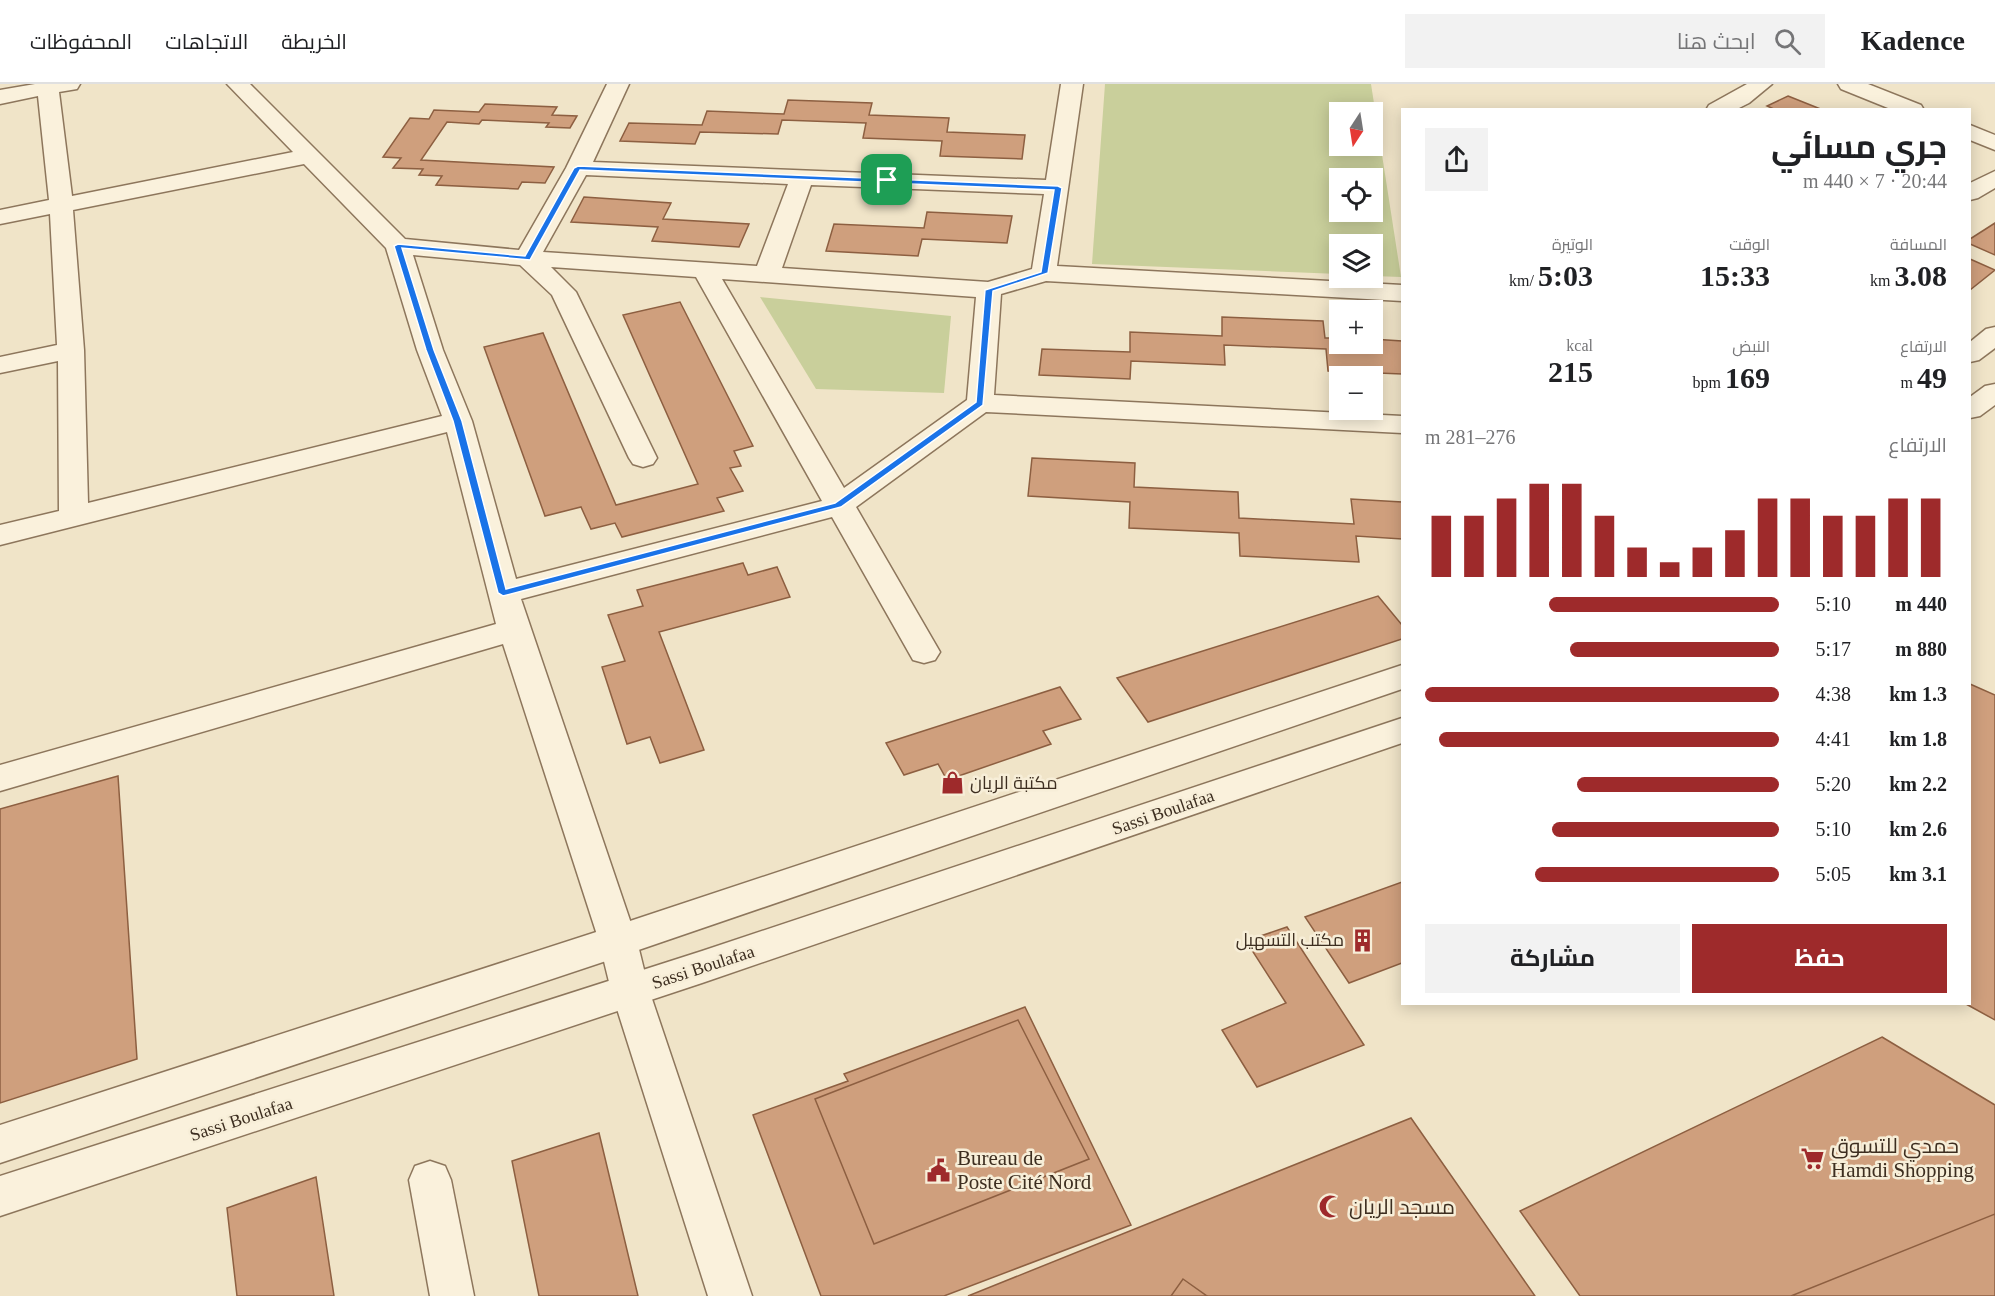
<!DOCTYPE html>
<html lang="ar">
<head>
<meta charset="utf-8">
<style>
	body { margin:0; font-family:"Times New Roman",Cairo,serif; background:#f2f2f2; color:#202124; direction:rtl; height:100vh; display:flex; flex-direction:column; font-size:22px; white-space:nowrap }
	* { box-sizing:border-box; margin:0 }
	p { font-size:20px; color:#757577 }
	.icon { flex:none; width:33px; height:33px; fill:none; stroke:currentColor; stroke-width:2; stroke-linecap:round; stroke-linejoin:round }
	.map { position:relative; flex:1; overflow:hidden; direction:ltr }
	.sheet { position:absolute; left:1401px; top:24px; width:570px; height:897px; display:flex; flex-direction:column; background:#fff; border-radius:0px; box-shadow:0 3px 15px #0003; direction:rtl }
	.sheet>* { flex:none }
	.needle { width:39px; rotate:192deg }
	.tools { position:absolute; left:1329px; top:18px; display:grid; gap:12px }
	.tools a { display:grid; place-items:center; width:54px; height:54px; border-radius:0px; background:#fff; box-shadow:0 3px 15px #0003; font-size:30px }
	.pin { position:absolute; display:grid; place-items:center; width:51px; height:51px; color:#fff; margin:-26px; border-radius:12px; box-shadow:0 3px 9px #0006 }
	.round { display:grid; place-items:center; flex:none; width:63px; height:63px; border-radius:0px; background:#f2f2f2 }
	.head { display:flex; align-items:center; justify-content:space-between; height:102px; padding:0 24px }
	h1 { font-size:33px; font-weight:700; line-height:45px }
	.metrics { display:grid; grid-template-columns:repeat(3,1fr); gap:9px; height:102px; padding:6px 24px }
	.metrics div { display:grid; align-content:center }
	.metrics b { font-size:30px; font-weight:700 }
	.metrics small { font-size:16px; font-weight:400 }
	.metrics p { font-size:16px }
	.chart { height:168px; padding:12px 24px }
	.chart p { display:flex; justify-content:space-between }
	.chart svg { width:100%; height:108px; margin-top:6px; stroke:#9e2a2b; stroke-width:6 }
	.cta { display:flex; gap:12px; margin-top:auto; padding:12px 24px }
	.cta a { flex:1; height:69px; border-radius:0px; background:#9e2a2b; color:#fff; font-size:24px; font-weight:700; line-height:69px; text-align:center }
	.cta a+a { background:#f2f2f2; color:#202124 }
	ul { padding:0 24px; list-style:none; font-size:20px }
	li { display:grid; grid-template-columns:96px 72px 1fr; align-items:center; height:45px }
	li i { height:15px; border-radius:8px; background:#9e2a2b }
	header { display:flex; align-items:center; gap:36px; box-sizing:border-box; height:84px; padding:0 30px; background:#fff; border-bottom:2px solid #e0e0e0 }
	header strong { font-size:28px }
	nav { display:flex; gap:33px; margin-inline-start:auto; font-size:21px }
	.search { width:420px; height:54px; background:#f2f2f2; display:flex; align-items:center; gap:15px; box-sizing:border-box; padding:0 21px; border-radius:0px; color:#757577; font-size:22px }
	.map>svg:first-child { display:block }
</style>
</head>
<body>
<header>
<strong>Kadence</strong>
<div class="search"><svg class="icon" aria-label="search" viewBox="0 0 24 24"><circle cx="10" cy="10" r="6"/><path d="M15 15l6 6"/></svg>ابحث هنا</div>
<nav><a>الخريطة</a><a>الاتجاهات</a><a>المحفوظات</a></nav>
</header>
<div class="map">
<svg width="1995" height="1212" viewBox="0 0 1995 1212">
	<rect width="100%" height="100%" fill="#f0e4c8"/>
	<g fill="#c9cf9b" fill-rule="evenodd">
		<path d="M1105 0H1371L1401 193 1373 192 1372 160H1340L1339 190 1092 180ZM1340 28H1372V62H1340ZM1340 94H1372V128H1340Z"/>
		<path d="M760 213 951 232 944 309 816 305Z"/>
	</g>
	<g fill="#cf9f7d" stroke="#8d5f41" stroke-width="1.5">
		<path d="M1788 12 1823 26H1776L1767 22Z"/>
		<path d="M788 16 872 19 869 31 949 34 947 48 1025 51 1022 75 940 72 942 57 863 54 866 39 782 36 778 50 700 48 695 60 620 57 629 39 702 41 707 27 784 30Z"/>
		<path d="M485 20 557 23 552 31 577 32 570 44 546 43 549 39 482 36 479 40 447 38 421 76 554 83 545 99 522 98 518 105 436 101 442 92 419 91 423 85 393 84 401 74 383 73 410 34 429 35 434 26 479 28Z"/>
		<path d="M584 113 671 119 663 135 749 140 739 163 652 157 658 143 571 138Z"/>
		<path d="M927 128 1012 132 1007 159 922 155 918 172 826 167 834 140 924 144Z"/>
		<path d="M1995 139V171L1970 160V155Z"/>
		<path d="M1970 175 1995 186 1970 206Z"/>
		<path d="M680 218 753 362 734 367 741 382 730 384 743 407 717 414 724 427 622 453 615 439 591 445 581 423 545 432 484 263 543 249 616 421 698 400 623 231Z"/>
		<path d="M1222 233 1323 237 1325 254H1340V260H1372V255L1402 257V290L1328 287 1326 265 1224 261 1225 281 1131 277 1130 295 1039 291 1042 265 1130 268V248L1222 252Z"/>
		<path d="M1032 374 1135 379 1134 403 1238 408 1239 434 1354 440 1351 415 1402 418V455L1356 452 1359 478 1240 472 1239 449 1129 444 1130 418 1028 412Z"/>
		<path d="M743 479 748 491 777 483 790 513 659 548 704 666 660 679 650 653 627 660 602 583 625 577 608 531 643 522 637 506Z"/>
		<path d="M1378 512 1402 541V555L1148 638 1117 594Z"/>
		<path d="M1970 600 1995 611V936L1966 920H1970Z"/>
		<path d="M1060 603 1081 635 1043 647 1051 660 947 696 938 680 904 691 886 659Z"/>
		<path d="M118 692 137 975 0 1019V725Z"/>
		<path d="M1402 798V879L1349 899 1305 833Z"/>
		<path d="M1287 843 1364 961 1257 1003 1222 946 1286 919 1246 857Z"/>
		<path d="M1025 923 1131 1141 944 1212H821L753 1031 848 997 844 990Z"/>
		<path d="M1018 936 1089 1075 874 1160 815 1015Z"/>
		<path d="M1882 953 1995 1021V1212H1580L1520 1127Z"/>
		<path d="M1411 1034 1535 1212H968Z"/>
		<path d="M599 1049 638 1212H539L512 1077Z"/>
		<path d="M316 1093 334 1212H237L227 1124Z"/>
		<path d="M1995 1130V1212H1791Z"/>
		<path d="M1183 1195 1207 1212H1171Z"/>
	</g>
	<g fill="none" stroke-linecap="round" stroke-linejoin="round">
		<defs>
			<g id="minor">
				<path d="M35 0H80L77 5 59 8 72 112 293 68 227 0H250L405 155 519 166 566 84 607 0H629L593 78 1046 96 1061 0H1083L1057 182 1402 201V217L1046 197 1001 210 994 311 1402 332V349L986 328 856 423 940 568 935 576 924 579 913 576 832 433 521 515 637 857 649 906 752 1212H708L611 906 599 857 503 560 0 707V681L496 540 447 348 0 461V441L59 427 58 277 0 289V273L57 261 50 130 0 140V126L49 116 38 12 0 20V6ZM304 80 386 164 417 266 442 332 88 419 84 266 73 126ZM586 91 788 100 757 182 543 168ZM811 101 1044 110 1032 185 988 198 782 184ZM413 171 520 181 552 211 629 374 633 380 643 383 653 380 657 374 576 208 551 183 696 193 822 417 516 495 472 337 443 266ZM722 195 976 213 967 316 844 404Z"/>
				<path d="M1747 0H1772L1749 19 1735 26H1706L1709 21Z"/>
				<path d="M1838 0H1868L1921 21 1924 26H1893L1841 5Z"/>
				<path d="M1970 41 1995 51V66L1970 56Z"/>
				<path d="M1995 87V104L1978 114 1970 116V99Z"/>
				<path d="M430 1077 445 1082 451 1096 474 1212H430L409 1096 415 1082Z"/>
			</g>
			<g id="tertiary">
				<path d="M1995 243V264L1979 276 1970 278V258L1986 245Z"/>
				<path d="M1995 300V321L1980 332 1970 334V313L1985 302Z"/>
				<path d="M1402 581V605L621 872 0 1079V1041L621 840Z"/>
				<path d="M1402 634V659L702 899 0 1132V1092L702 867Z"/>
			</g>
		</defs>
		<use href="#minor" stroke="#8d765c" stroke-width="3"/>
		<use href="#tertiary" stroke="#8d765c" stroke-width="3"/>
		<use href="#minor" fill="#faf1dc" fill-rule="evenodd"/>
		<use href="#tertiary" fill="#faf1dc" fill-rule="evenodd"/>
	</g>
	<path fill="#1a73e8" stroke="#fff" stroke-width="1.5" fill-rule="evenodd" d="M578 82 1058 102 1062 104 1048 189 993 207 983 321 841 423 503 512 498 509 453 337 426 266 394 162 398 160 525 172 574 84ZM580 86 1054 106 1041 188 985 206 976 318 835 419 506 505 462 337 434 266 402 164 530 176Z"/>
	<defs>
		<symbol id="shop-bare" viewBox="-9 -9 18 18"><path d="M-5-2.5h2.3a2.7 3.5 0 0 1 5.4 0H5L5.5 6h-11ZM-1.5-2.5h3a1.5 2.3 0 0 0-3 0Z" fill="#9e2a2b" stroke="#f7eed8" stroke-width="2.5" paint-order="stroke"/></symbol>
		<symbol id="building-bare" viewBox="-9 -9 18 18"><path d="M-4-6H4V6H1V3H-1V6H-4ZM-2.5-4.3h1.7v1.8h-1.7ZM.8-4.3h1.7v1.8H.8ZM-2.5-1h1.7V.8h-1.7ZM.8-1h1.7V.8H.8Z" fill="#9e2a2b" stroke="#f7eed8" stroke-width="2.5" paint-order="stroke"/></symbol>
		<symbol id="supermarket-bare" viewBox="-9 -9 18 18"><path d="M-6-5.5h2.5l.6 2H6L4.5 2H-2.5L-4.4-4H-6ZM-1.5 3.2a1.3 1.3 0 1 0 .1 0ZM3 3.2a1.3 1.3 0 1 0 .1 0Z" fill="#9e2a2b" stroke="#f7eed8" stroke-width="2.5" paint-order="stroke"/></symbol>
		<symbol id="civic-bare" viewBox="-9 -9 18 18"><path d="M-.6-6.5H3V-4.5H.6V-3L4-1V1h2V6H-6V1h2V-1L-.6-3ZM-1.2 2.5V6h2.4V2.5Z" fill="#9e2a2b" stroke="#f7eed8" stroke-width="2.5" paint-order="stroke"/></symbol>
		<symbol id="mosque-bare" viewBox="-9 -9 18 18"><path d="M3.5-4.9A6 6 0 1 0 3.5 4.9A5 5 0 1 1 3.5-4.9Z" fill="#9e2a2b" stroke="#f7eed8" stroke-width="2.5" paint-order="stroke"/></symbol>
	</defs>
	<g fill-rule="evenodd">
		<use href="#shop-bare" x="936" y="682" width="33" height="33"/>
		<use href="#building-bare" x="1346" y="840" width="33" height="33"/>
		<use href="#supermarket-bare" x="1796" y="1058" width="33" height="33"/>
		<use href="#civic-bare" x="922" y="1070" width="33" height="33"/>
		<use href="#mosque-bare" x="1314" y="1106" width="33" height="33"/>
	</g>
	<g text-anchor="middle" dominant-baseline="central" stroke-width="5" stroke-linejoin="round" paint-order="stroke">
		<g font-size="18" fill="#3d2e20" stroke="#f7eed8" text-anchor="start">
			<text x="970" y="699">مكتبة الريان</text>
			<text x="1344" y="856" text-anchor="end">مكتب التسهيل</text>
		</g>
		<g font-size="18" fill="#3d2e20" stroke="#f7eed8">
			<text transform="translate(1163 728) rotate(-19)">Sassi Boulafaa</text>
			<text transform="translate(703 883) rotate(-18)">Sassi Boulafaa</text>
			<text transform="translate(241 1035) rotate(-18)">Sassi Boulafaa</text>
		</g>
		<g font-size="21" fill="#3d2e20" stroke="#f7eed8" text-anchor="start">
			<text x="1831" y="1062">حمدي للتسوق<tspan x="1831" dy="24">Hamdi Shopping</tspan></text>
			<text x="957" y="1074">Bureau de<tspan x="957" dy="24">Poste Cité Nord</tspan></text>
			<text x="1349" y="1123">مسجد الريان</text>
		</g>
	</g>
</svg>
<div class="tools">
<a><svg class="needle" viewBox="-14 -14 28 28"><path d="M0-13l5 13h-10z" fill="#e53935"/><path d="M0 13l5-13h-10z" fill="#757577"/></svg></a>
<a><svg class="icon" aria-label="locate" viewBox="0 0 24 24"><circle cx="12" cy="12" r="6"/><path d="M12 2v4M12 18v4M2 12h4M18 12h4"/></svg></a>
<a><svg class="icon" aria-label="layers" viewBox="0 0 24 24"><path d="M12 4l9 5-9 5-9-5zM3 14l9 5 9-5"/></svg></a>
<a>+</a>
<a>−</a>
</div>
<div class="pin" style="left:887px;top:96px;background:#1e9e55"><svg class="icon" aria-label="arrive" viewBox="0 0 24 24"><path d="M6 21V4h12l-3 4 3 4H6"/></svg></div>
<section class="sheet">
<div class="head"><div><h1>جري مسائي</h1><p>20:44 · 7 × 440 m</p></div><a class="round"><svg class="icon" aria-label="share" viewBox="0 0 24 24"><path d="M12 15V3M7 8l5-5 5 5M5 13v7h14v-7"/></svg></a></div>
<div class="metrics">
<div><p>المسافة</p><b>3.08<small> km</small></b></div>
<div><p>الوقت</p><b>15:33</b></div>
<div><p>الوتيرة</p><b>5:03<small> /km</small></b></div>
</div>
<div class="metrics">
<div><p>الارتفاع</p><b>49<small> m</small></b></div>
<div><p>النبض</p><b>169<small> bpm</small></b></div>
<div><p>kcal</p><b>215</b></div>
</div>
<div class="chart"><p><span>الارتفاع</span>276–281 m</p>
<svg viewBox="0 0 160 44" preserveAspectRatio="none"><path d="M5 44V19M15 44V19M25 44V12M35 44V6M45 44V6M55 44V19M65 44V32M75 44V38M85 44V32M95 44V25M105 44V12M115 44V12M125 44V19M135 44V19M145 44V12M155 44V12"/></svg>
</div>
<ul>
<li><b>440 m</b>5:10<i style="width:65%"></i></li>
<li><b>880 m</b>5:17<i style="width:59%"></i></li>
<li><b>1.3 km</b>4:38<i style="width:100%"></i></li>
<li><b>1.8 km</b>4:41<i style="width:96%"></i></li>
<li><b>2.2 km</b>5:20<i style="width:57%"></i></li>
<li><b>2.6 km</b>5:10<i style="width:64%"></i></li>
<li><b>3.1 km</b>5:05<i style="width:69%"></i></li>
</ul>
<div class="cta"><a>حفظ</a><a>مشاركة</a></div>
</section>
</div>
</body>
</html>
